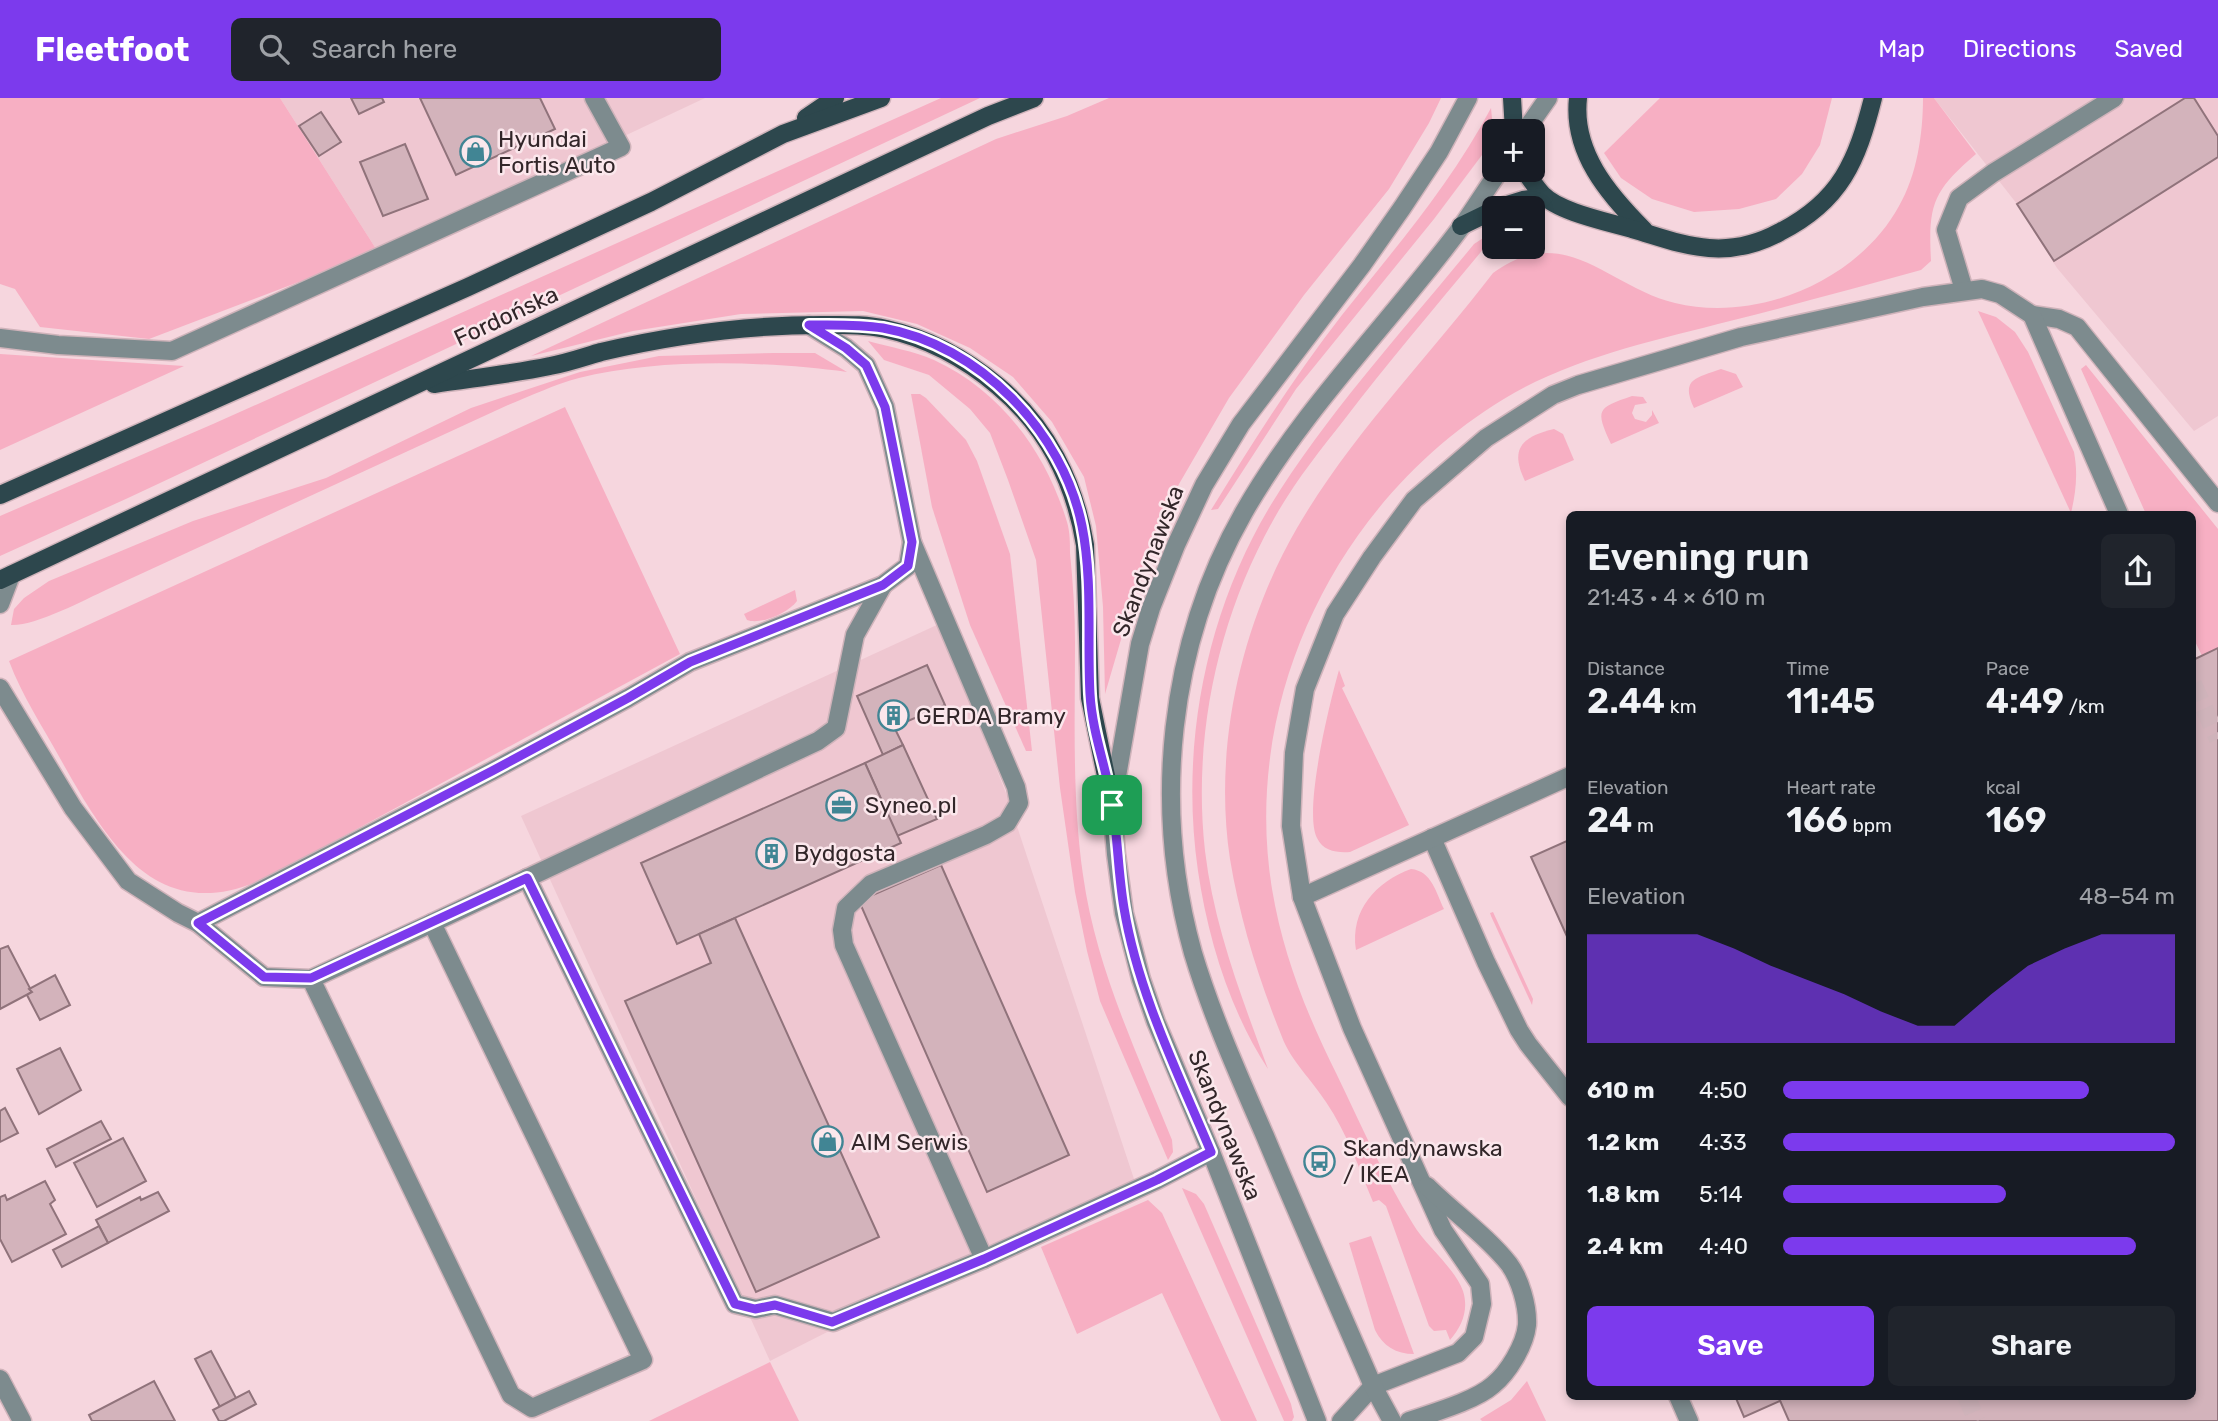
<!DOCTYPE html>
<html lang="en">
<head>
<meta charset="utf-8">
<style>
	body { margin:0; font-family:Rubik,sans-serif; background:#20242c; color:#f1f3f6; height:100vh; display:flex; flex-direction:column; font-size:26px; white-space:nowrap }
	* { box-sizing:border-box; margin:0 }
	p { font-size:23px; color:#9ea1a6 }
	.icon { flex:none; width:38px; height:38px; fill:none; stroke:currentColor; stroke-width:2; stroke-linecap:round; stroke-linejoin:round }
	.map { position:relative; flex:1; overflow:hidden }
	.side { position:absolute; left:1566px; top:413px; width:630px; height:889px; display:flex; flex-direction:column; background:#171b24; border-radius:10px; box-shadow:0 4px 10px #0003 }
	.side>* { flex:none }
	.tools { position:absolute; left:1482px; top:21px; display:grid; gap:14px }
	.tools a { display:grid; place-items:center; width:63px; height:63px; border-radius:10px; background:#171b24; box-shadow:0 4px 10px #0003; font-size:35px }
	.pin { position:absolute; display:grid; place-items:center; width:60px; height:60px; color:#fff; margin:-30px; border-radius:14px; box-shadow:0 4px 10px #0006 }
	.round { display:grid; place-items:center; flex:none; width:74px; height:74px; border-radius:10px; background:#20242c }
	.head { display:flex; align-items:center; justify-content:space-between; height:119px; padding:0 21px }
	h1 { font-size:38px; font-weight:600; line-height:52px }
	.figures { display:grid; grid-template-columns:repeat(3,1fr); gap:10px; height:119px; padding:7px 21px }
	.figures div { display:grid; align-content:center }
	.figures b { font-size:35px; font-weight:600 }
	.figures small { font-size:19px; font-weight:400 }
	.figures p { font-size:19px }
	.chart { height:196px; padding:14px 21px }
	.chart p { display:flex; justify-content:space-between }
	.chart svg { width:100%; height:126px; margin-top:7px; fill:#7c3aed; opacity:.7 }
	.button { display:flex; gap:14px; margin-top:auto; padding:14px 21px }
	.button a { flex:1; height:80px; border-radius:10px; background:#7c3aed; color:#fff; font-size:28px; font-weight:600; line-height:80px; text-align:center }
	.button a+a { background:#20242c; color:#f1f3f6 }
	ul { padding:0 21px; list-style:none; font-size:23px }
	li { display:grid; grid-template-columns:112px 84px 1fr; align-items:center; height:52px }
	li i { height:18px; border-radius:9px; background:#7c3aed }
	header { display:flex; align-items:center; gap:42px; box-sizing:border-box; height:98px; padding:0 35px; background:#7c3aed; color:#fff }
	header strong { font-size:33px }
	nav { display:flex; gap:38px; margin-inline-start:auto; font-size:24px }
	.search { width:490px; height:63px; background:#20242c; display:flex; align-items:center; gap:18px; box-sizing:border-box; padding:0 24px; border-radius:10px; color:#9ea1a6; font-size:26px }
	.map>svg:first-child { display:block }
</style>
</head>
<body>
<header>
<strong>Fleetfoot</strong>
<div class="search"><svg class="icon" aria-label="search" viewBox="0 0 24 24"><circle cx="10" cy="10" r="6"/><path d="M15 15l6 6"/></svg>Search here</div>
<nav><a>Map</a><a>Directions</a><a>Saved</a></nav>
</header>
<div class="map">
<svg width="2218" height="1323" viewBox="0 0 2218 1323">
	<rect width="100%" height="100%" fill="#f6d6de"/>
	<g fill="#efc7d1">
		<path d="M280 0H705L378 154Z"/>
		<path d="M1934 0H2218V318L2194 333 2057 170 2017 106Z"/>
		<path d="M939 526 1006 695 1136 1087 926 1184 770 1263 521 718Z"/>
	</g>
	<g fill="#f7afc3">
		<path d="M0 0H280L378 154 149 241 40 229 15 191 0 186Z"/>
		<path d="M941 0H980L128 400 0 458V418L213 326Z"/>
		<path d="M1109 0H1441L1429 25 1389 91 1304 197 1229 300 1179 386 1144 463 1105 596 1103 509 1096 428 1084 379 1052 324 1013 279 970 250 917 226 863 213 741 216 633 233 531 258 996 41 1067 18Z"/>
		<path d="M1660 0H1832L1820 47 1802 76 1776 101 1739 111 1694 114 1652 101 1621 80 1604 55Z"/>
		<path d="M1923 0H1934L1976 56C1933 93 1928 106 1931 163L1921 172C1858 189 1794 207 1730 223 1657 242 1580 258 1514 295 1343 393 1240 595 1272 791 1283 857 1307 917 1337 977 1361 1027 1384 1079 1413 1126 1426 1148 1455 1170 1463 1193 1469 1212 1462 1228 1450 1242L1446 1232 1434 1233 1429 1228 1386 1108 1379 1102 1373 1104C1359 1070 1347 1035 1326 1004 1312 982 1291 963 1282 939 1259 882 1240 822 1230 761 1213 649 1241 527 1297 430 1351 337 1428 260 1493 175 1565 122 1608 189 1675 205 1757 225 1858 183 1899 108 1917 77 1923 36 1923 0Z"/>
		<path d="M1491 10 1494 41 1434 121 1296 291 1218 411 1211 412C1252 345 1294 279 1342 217 1395 150 1451 86 1491 10Z"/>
		<path d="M1494 133V138C1444 199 1392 259 1344 322 1321 351 1298 380 1279 412 1219 514 1192 636 1205 753 1214 829 1242 900 1268 971 1230 913 1208 841 1198 773 1180 649 1205 518 1269 410 1327 315 1404 232 1474 146Z"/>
		<path d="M1978 213 1996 219 2015 234 2028 254 2074 354C2078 375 2076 394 2071 415Z"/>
		<path d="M868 243C890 249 913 253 934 262 1001 293 1046 354 1067 424 1070 434 1070 445 1070 455 1073 485 1075 515 1075 545 1075 623 1072 700 1083 777 1096 870 1137 955 1172 1042L1173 1054 1168 1062 1100 903 1087 853 1075 794 1060 690 1036 462 1008 382 990 335 970 311 929 277 884 262Z"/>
		<path d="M774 255H815L847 274C766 263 659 260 579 280 555 286 531 298 508 307L108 491C84 502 36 528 11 527L14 511 24 500 49 483 193 423 326 380 471 310 580 274 659 258Z"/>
		<path d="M0 256 184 268 0 352Z"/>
		<path d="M2086 267 2218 431V550L2202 558 2193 539V416H2146L2081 271Z"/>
		<path d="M1721 271 1736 276 1743 289 1694 310C1680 280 1697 280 1721 271Z"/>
		<path d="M911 296H920L926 300 966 342 977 363 1010 456 1032 653H1026L970 527 932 409Z"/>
		<path d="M1632 298 1643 299 1647 305 1635 307 1632 315 1635 321 1646 324 1652 317V312L1659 325 1611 346C1595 311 1597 310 1632 298Z"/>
		<path d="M565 309 680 556 272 777C160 833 110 749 61 662 43 629 22 598 9 563Z"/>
		<path d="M1554 331 1563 336 1574 362 1525 383C1510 352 1520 339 1554 331Z"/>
		<path d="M795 492 797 503C788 515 761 527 747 522L744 516Z"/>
		<path d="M1339 572 1345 588 1342 590 1409 727 1350 754C1337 755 1323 753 1317 740 1303 712 1330 604 1339 572Z"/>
		<path d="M1411 771C1432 773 1436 795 1444 811L1356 852C1350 812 1376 784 1411 771Z"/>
		<path d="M1493 814 1533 901 1532 907 1491 818 1490 815Z"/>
		<path d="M1182 1090 1196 1096 1204 1106 1291 1306 1294 1319 1292 1323H1284Z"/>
		<path d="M1148 1102 1162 1115 1257 1323H1221L1162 1195 1077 1236 1041 1149Z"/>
		<path d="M1371 1138 1414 1256C1396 1256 1383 1248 1375 1232L1349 1145Z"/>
		<path d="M770 1264 799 1323H649Z"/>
		<path d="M1527 1283 1546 1323H1482L1480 1321 1511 1302Z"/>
	</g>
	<g fill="#d3b3bb" stroke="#90737b" stroke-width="2">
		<path d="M351 0H382L384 4 359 16Z"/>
		<path d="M420 0H540L555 31 456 77Z"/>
		<path d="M2185 0H2194L2218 38V59L2054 163 2017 106Z"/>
		<path d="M321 14 341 44 319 58 299 28Z"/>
		<path d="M405 46 428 101 383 118 360 64Z"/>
		<path d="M2218 550V1323H1789L1778 1298H2193V562Z"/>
		<path d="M927 567 945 607 894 629 903 647 883 657 857 598Z"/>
		<path d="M903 647 937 721 897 738 865 665Z"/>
		<path d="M865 665 901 745 677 846 641 765Z"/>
		<path d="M1569 742 1570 744V845L1531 759Z"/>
		<path d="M941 767 1069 1057 987 1094 859 803Z"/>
		<path d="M735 820 879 1139 756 1194 625 903 711 865 699 836Z"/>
		<path d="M8 848 32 894 0 911V851Z"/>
		<path d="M55 877 70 907 40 922 27 897 32 894 29 891Z"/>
		<path d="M60 950 81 992 39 1016 17 971Z"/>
		<path d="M5 1010 18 1035 0 1044V1013Z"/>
		<path d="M101 1023 111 1041 56 1069 47 1051Z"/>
		<path d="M123 1040 146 1083 97 1109 74 1065Z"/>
		<path d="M45 1083 55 1102 50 1106 66 1136 12 1164 0 1141V1099L5 1097 7 1102Z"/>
		<path d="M158 1094 169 1113 108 1145 96 1122 140 1099 141 1102Z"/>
		<path d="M99 1128 108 1145 62 1169 53 1152Z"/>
		<path d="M211 1253 236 1300 220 1309 195 1261Z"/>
		<path d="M154 1283 175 1323H92L89 1317Z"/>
		<path d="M249 1293 256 1306 224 1323H219L213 1312Z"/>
		<path d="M1735 1298H1778L1780 1303 1744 1319Z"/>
	</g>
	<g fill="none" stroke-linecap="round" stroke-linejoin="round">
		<g stroke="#cfb3ba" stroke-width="18" stroke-dasharray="18 9" stroke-linecap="butt">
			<path d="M2193 586 2218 641"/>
			<path d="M1966 1298 1977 1323"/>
		</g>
		<defs>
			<g id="minor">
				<path d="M1525 33 1548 0"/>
				<path d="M1964 192 1946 132 1959 100 1993 75 2114 0"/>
				<path d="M2032 217 2059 221 2077 229 2218 405"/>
				<path d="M0 240 58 247 172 253 621 49 594 0"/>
				<path d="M912 444 1016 689 1019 705 1007 725 986 737 871 786 846 810 842 832 844 847 984 1161 1157 1082 1211 1054"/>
				<path d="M0 506 11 477"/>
				<path d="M0 590 73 710 128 783 178 815 198 825 492 673 628 600 690 564 883 487 908 468 912 444 885 309 866 267 846 250 809 227"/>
				<path d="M1432 740 1486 864 1519 932 1528 946 1570 999"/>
				<path d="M527 780 735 1206 756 1211 775 1207 833 1224 984 1161"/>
				<path d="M1302 799 1570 678"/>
				<path d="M198 825 264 879 311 881 511 1297 532 1310 643 1262 432 825 311 881"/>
				<path d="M432 825 818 643 836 630 855 537 883 487"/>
				<path d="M0 1281 22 1323"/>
				<path d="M1678 1298 1689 1323"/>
				<path d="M1317 1323 1211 1054 1156 924 1141 881 1124 815 1116 756 1112 707 1140 546 1151 510 1176 447 1204 387 1241 326 1362 167 1402 110 1439 54 1468 0"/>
				<path d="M1341 1323 1373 1288 1458 1255 1474 1239 1482 1206 1480 1186 1443 1132 1352 930 1302 799 1291 728 1294 655 1305 591 1335 516 1372 459 1414 402 1486 340 1553 297 1578 287 1741 239 1923 199 1982 191 2000 196 2032 217 2119 416"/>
				<path d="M1392 1323 1373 1288C1337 1205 1300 1122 1265 1038 1239 978 1212 918 1193 855 1152 709 1168 547 1244 414 1304 309 1390 225 1462 128 1475 110 1487 90 1500 72"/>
				<path d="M1409 1323C1432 1315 1475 1303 1493 1287 1508 1275 1525 1247 1527 1227 1528 1208 1520 1181 1509 1166 1487 1138 1453 1114 1427 1088"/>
			</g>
			<g id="major">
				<path d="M1512 0 1514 33"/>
				<path d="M1578 0C1572 54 1608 96 1644 132"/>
				<path d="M806 20 835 0"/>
				<path d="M1524 72C1530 80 1536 90 1543 97 1559 114 1609 124 1632 131 1657 138 1682 148 1709 150 1734 152 1758 146 1780 134 1841 103 1857 63 1873 0"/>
				<path d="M1497 110 1523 102 1544 99"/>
				<path d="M1461 128 1494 112"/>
				<path d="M434 286C473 280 512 276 550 268 567 265 584 259 601 254 673 237 748 227 822 227 843 227 865 226 886 231 927 240 966 261 998 288 1047 329 1075 385 1085 447L1090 600 1112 707"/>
				<path d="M0 397 468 189 651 104 783 36 881 0"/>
				<path d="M0 482 988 18 1034 0"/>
			</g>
		</defs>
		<use href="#minor" stroke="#cfb3ba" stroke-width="21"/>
		<use href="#major" stroke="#cfb3ba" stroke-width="21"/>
		<use href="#minor" stroke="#7d8b8e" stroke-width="18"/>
		<use href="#major" stroke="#2d474d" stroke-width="18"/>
	</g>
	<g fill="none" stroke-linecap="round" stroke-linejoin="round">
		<defs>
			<path id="route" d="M809 227C833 227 858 226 883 230 979 247 1063 333 1082 428 1093 483 1087 541 1090 596 1092 633 1106 669 1112 705 1118 740 1118 775 1124 810 1138 895 1178 975 1211 1054L1157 1082 984 1161 832 1224 775 1207 755 1211 735 1206 527 780 311 880 264 879 198 825 492 673 628 600 690 564 883 487 908 468 912 444 885 309 866 267 846 250Z"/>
		</defs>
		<use href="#route" stroke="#fff" stroke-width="14"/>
		<use href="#route" stroke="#7c3aed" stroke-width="9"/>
	</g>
	<defs>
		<symbol id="shop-ring" viewBox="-11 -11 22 22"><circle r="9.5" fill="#fbe7ec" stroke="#418594" stroke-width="1.5"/><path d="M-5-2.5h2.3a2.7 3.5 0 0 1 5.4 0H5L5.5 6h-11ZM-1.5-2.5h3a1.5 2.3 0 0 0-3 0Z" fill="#418594"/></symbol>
		<symbol id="building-ring" viewBox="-11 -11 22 22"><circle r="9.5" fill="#fbe7ec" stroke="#418594" stroke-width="1.5"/><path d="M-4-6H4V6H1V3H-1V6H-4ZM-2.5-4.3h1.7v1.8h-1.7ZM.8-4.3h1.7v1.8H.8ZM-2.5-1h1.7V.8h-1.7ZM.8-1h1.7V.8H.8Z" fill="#418594"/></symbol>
		<symbol id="office-ring" viewBox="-11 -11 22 22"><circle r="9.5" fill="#fbe7ec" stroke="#418594" stroke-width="1.5"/><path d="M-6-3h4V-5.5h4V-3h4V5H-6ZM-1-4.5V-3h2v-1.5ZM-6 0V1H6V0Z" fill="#418594"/></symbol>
		<symbol id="bus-ring" viewBox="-11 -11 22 22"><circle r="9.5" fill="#fbe7ec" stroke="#418594" stroke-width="1.5"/><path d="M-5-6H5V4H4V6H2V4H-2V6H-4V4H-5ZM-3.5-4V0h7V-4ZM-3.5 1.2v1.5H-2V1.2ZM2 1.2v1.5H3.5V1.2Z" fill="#418594"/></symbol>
	</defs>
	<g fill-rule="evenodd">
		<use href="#shop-ring" x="458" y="36" width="35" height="35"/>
		<use href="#building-ring" x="876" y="600" width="35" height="35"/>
		<use href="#office-ring" x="824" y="690" width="35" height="35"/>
		<use href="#building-ring" x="754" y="738" width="35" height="35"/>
		<use href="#shop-ring" x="810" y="1026" width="35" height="35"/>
		<use href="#bus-ring" x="1302" y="1046" width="35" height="35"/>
	</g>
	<g text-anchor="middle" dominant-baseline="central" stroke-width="5" stroke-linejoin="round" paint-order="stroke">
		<g font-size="23" fill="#322629" stroke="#fbe7ec" text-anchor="start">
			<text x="498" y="41">Hyundai<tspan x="498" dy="26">Fortis Auto</tspan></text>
			<text x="916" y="618">GERDA Bramy</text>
			<text x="865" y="707">Syneo.pl</text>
			<text x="794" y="755">Bydgosta</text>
			<text x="851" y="1044">AIM Serwis</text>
			<text x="1343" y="1050">Skandynawska<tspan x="1343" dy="26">/ IKEA</tspan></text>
		</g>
		<g font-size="23" fill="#322629" stroke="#fbe7ec">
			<text transform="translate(506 218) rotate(-25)">Fordońska</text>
			<text transform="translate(1148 463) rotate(-69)">Skandynawska</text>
			<text transform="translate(1225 1027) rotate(68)">Skandynawska</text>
		</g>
	</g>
</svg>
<div class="tools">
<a>+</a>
<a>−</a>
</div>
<div class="pin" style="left:1112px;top:707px;background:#1e9e55"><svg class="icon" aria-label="arrive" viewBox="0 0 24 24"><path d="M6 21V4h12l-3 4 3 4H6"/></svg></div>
<section class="side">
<div class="head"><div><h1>Evening run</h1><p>21:43 · 4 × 610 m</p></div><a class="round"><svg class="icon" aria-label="share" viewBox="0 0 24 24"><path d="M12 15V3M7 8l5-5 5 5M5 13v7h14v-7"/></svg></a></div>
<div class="figures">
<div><p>Distance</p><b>2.44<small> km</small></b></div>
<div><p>Time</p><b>11:45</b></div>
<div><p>Pace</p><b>4:49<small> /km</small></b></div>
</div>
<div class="figures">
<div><p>Elevation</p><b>24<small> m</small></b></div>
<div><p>Heart rate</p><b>166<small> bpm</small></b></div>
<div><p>kcal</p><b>169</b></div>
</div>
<div class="chart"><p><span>Elevation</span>48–54 m</p>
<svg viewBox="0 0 160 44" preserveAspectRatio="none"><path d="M0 44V6L10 6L20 6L30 6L40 11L50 17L60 22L70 27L80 33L90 38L100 38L110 27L120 17L130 11L140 6L150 6L160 6V44z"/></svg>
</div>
<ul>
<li><b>610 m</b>4:50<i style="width:78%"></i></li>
<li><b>1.2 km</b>4:33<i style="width:100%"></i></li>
<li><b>1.8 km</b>5:14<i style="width:57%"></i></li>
<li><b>2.4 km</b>4:40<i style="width:90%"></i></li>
</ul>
<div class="button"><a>Save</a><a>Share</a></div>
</section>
</div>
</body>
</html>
